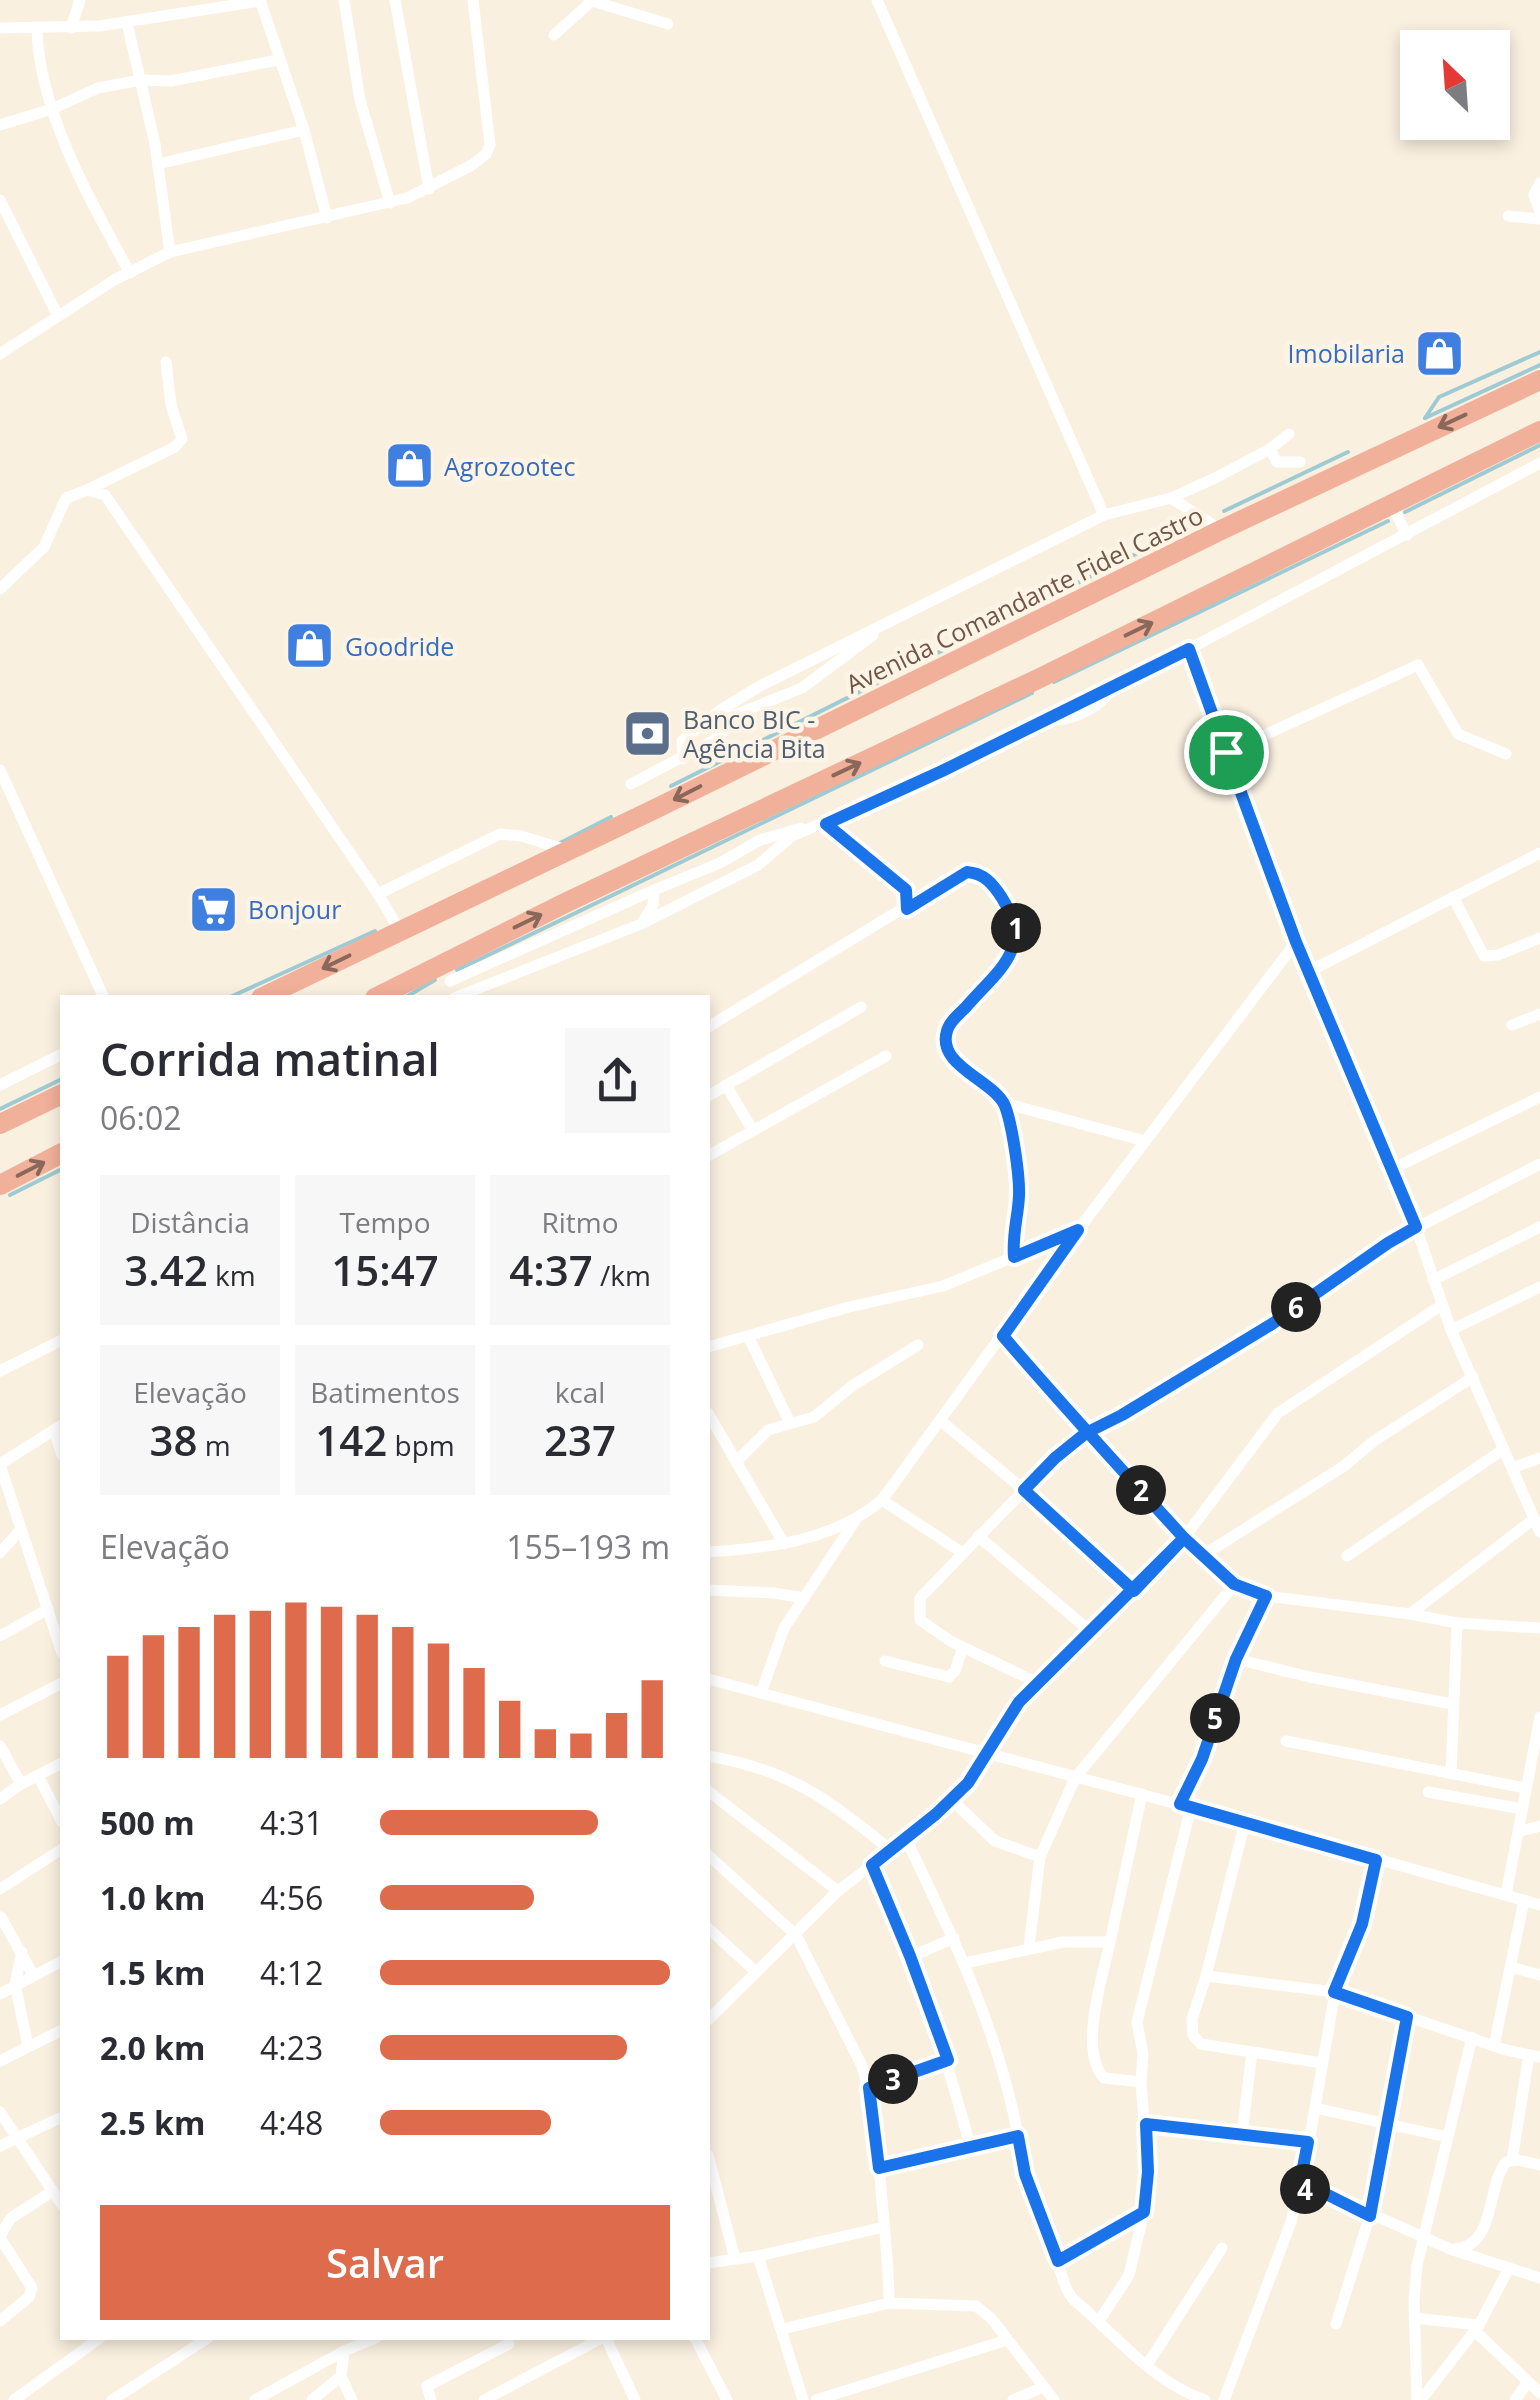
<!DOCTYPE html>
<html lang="pt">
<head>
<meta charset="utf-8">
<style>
	body { margin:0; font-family:"Open Sans",sans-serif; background:#f7f7f7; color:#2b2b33; height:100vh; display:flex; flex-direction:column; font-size:38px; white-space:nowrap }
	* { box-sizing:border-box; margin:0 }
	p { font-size:32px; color:#7c7c81 }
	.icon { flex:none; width:55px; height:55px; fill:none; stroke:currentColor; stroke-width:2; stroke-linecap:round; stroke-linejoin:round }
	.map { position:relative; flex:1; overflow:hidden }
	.drawer { position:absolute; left:60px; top:995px; width:650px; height:1345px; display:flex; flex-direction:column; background:#fff; border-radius:0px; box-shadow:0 5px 15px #0003 }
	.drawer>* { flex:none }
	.needle { width:65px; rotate:335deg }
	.buttons { position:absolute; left:1400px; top:30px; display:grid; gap:20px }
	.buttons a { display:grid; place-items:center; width:110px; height:110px; border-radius:0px; background:#fff; box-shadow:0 5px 15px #0003; font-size:50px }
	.pin { position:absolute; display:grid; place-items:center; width:85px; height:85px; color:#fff; margin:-42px; border:5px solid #fff; border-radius:50%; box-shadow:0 2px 10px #0007 }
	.km { position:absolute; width:50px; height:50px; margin:-25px; border-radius:50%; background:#222; color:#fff; font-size:28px; line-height:50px; text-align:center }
	.round { display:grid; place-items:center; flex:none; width:105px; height:105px; border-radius:0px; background:#f7f7f7 }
	.overview { display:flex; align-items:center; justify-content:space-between; height:170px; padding:0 40px }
	h1 { font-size:45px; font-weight:600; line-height:75px }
	.metrics { display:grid; grid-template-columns:repeat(3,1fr); gap:15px; height:170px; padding:10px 40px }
	.metrics div { display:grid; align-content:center; border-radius:0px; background:#f7f7f7; text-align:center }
	.metrics b { font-size:42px; font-weight:600 }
	.metrics small { font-size:28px; font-weight:400 }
	.metrics p { font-size:28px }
	.chart { height:280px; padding:20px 40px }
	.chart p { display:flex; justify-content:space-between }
	.chart svg { width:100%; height:180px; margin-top:10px; stroke:#dd6b4c; stroke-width:6 }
	.cta { display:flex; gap:20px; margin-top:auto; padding:20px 40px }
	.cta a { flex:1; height:115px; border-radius:0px; background:#dd6b4c; color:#fff; font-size:40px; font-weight:600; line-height:115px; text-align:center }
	ul { padding:0 40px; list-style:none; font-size:32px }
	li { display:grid; grid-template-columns:160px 120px 1fr; align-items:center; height:75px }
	li i { height:25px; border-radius:12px; background:#dd6b4c }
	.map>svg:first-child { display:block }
</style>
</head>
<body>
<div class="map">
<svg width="1540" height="2400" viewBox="0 0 1540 2400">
	<rect width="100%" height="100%" fill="#faf0e0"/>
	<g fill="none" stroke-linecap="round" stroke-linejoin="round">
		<g stroke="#9ecbd3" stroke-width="4">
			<path d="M1425 418 1439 397 1540 352"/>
			<path d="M1425 418 1540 365"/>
			<path d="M1224 511 1348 452"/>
			<path d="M1405 512 1540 445"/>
			<path d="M1054 682 1388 521"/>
			<path d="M671 786 1172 536"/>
			<path d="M558 844 611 817"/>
			<path d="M457 970 1032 693"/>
			<path d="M228 998 375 931"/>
			<path d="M404 998 435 980"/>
			<path d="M0 1109 62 1079"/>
			<path d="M10 1195 62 1169"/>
		</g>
		<g stroke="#fff" stroke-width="11">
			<path d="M260 0 304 130 327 218"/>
			<path d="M344 0 360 100 390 203"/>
			<path d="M395 0 429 189"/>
			<path d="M589 0 668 24"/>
			<path d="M877 0 1104 515"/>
			<path d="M127 23 155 144 170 252"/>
			<path d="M37 27C38 110 91 202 130 273"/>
			<path d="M0 28 99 26 260 1"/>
			<path d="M71 28 80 0"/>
			<path d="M554 35 593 0"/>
			<path d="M0 125 52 109 98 88 141 80 171 81 278 60"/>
			<path d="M158 164 304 130"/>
			<path d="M1540 183 1534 195 1540 212"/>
			<path d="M0 200 58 316"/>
			<path d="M1508 216 1540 219"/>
			<path d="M0 354 114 280 170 252 407 198 472 165 486 154 490 145 473 0"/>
			<path d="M1270 449 1277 462H1300"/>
			<path d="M87 490 175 447 182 439 171 405 166 362"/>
			<path d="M1171 498 1221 530"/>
			<path d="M1391 504 1407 535"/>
			<path d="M0 589 44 547 66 498 87 490 105 495 378 894 400 931"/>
			<path d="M1189 649 1296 942 1416 1227 1451 1330 1540 1532"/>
			<path d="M1049 720C1073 721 1102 707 1114 686"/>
			<path d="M702 728 802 688 873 635"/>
			<path d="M1225 753 1418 665 1458 734 1506 754"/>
			<path d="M683 759 682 741 719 711 760 686 1104 515 1171 498 1215 478 1270 449 1289 434"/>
			<path d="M0 770 104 998"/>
			<path d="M631 784 714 740 736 720"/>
			<path d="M824 824 906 890 907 909"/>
			<path d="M378 894 500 834 521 836 567 850"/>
			<path d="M1453 897 1484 956 1498 955 1540 938"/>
			<path d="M642 923 653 905 654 890 720 863 760 840 801 828"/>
			<path d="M1308 972 1540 853"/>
			<path d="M450 981 654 890"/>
			<path d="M454 998 641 924 758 865 792 836 943 771 1189 649 1540 463"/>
			<path d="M1512 1025 1540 1014"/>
			<path d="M708 1027 961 873C975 870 985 875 994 886 1040 946 999 969 960 1013 953 1021 945 1028 946 1039 949 1072 994 1079 1005 1106 1013 1128 1021 1173 1019 1196 1018 1218 1012 1235 1014 1257"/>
			<path d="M0 1085 62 1054"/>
			<path d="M726 1085 752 1129"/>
			<path d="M708 1096 861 1007"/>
			<path d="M1004 1103 1145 1141"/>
			<path d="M708 1156 886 1056"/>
			<path d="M1390 1170 1540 1097"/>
			<path d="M1433 1280 1540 1227"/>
			<path d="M1451 1330 1540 1287"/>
			<path d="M748 1336 790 1423"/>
			<path d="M1003 1336 1086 1433 1120 1466 1184 1538 1234 1585 1266 1596"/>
			<path d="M708 1347 849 1307 943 1286 1074 1232"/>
			<path d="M0 1371 62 1340"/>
			<path d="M708 1413 784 1544"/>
			<path d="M941 1421 1024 1490 1134 1591"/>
			<path d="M54 1430 62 1455"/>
			<path d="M737 1461 768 1430 814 1417 852 1386 918 1345"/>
			<path d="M0 1464 62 1425"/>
			<path d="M0 1465 62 1653"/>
			<path d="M1512 1468 1540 1458"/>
			<path d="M882 1500 961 1552"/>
			<path d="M978 1536 1092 1633"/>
			<path d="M708 1552C769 1548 833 1541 882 1500L1078 1230 1296 942"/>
			<path d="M0 1553 21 1529"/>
			<path d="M1202 1556 1344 1466 1374 1441 1473 1377"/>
			<path d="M1347 1556 1504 1449"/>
			<path d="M708 1590 774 1593 804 1598"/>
			<path d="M1410 1614 1534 1519"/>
			<path d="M0 1636 48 1609"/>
			<path d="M1236 1659 1310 1677 1452 1704"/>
			<path d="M885 1661 949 1677 955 1671 963 1647"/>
			<path d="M708 1679 1245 1822 1540 1905"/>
			<path d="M1038 1683 952 1642 920 1620V1598L1055 1458 1086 1433 1121 1415 1272 1324 1387 1243 1540 1164"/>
			<path d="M761 1693 784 1628 855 1521"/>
			<path d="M0 1715 62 1683"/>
			<path d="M1286 1741 1525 1788"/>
			<path d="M0 1746 21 1784"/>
			<path d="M708 1756C791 1770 827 1799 891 1850"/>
			<path d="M1451 1774 1457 1623"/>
			<path d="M38 1776 62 1822"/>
			<path d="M708 1791 838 1891"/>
			<path d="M1428 1792 1522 1809"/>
			<path d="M0 1799 21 1784 62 1763"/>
			<path d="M952 1800 995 1841 1040 1857"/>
			<path d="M1180 1804 1202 1759 1236 1659 1266 1596 1410 1614 1457 1623 1540 1628"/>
			<path d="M1245 1822 1206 1976 1192 2019 1193 2035 1201 2044 1322 2063"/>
			<path d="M1518 1832 1540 1826"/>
			<path d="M708 1855 796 1935 862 2066C875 2109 878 2155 882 2200 885 2235 889 2268 889 2303"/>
			<path d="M872 1865C912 1957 945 2049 970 2146"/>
			<path d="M0 1889 62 1849"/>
			<path d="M1506 1895 1540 1717"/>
			<path d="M1 1917 33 1975"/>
			<path d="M708 1928 756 1972"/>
			<path d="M1110 1942C1103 1976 1078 2050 1104 2078L1141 2082"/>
			<path d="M1029 1947 1040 1857 1075 1778 1234 1585"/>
			<path d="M22 1952 15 1984 28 2046"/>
			<path d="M910 1957 954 1938"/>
			<path d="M965 1963 1063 1942H1110L1142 1794"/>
			<path d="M1511 1967 1540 1975"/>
			<path d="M1206 1976 1335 1992 1506 2050 1540 2057"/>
			<path d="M0 1994 62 1961"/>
			<path d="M708 2020 838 1891 906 1839 968 1783 1019 1703 1184 1538 1278 1413 1442 1305"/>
			<path d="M1494 2046 1524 1900"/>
			<path d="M0 2061 62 2030"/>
			<path d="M869 2088 948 2060"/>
			<path d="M1315 2108 1447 2137"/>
			<path d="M0 2112 62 2205"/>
			<path d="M1145 2124 1309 2142"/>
			<path d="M1242 2134 1252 2052"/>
			<path d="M1018 2136 1025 2174 1067 2290 1073 2299C1115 2334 1152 2382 1205 2400"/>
			<path d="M0 2146 62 2117"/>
			<path d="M708 2155 735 2259"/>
			<path d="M1512 2160 1529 2055"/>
			<path d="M879 2168 1018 2136C999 2032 952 1934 906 1839"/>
			<path d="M1299 2188 1338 2199 1450 2249 1540 2278"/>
			<path d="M0 2236 11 2218 53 2191"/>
			<path d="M0 2238 32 2288 29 2297 0 2321"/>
			<path d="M1454 2249C1497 2246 1485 2190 1506 2162L1518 2160 1540 2165"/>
			<path d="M758 2256 803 2400"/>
			<path d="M1058 2261 1144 2212"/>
			<path d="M708 2263 758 2256 884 2227"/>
			<path d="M1414 2318 1479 2325"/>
			<path d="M1099 2321 1129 2275 1144 2212 1148 2172 1141 2082 1143 2054 1137 2022 1191 1807"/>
			<path d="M1336 2324 1370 2215 1407 2017"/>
			<path d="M783 2329 889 2303 976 2306 991 2318 1054 2400"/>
			<path d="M1474 2330 1540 2393"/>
			<path d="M606 2338 635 2400"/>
			<path d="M695 2338 727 2400"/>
			<path d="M344 2351 341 2376 352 2400"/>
			<path d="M1147 2365 1222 2248"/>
			<path d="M14 2400 100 2338"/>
			<path d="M112 2400 208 2338"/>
			<path d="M255 2400 344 2351 376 2338"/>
			<path d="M312 2400 341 2376"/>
			<path d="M431 2400 427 2386 509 2344"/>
			<path d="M484 2400 602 2338"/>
			<path d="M816 2400 1007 2340"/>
			<path d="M1013 2400 1043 2387"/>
			<path d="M1224 2400 1291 2222 1309 2142 1335 1992 1363 1925 1376 1860"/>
			<path d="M1417 2400 1414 2301 1417 2265 1472 2037"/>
			<path d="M1421 2400 1479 2325 1508 2270"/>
			<path d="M1515 2400 1527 2383"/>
		</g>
		<g stroke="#f1b09a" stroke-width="20">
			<path d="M261 998 657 808 1221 530 1540 380"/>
			<path d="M375 998 565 903 1040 678 1540 431"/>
			<path d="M0 1124 62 1094"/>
			<path d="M0 1185 62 1153"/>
		</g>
	</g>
	<defs><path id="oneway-shaft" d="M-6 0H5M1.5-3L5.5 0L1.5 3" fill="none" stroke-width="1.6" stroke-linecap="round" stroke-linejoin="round" transform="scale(2.5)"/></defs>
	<g stroke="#896859">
		<use href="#oneway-shaft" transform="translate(1452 421) rotate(155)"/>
		<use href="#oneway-shaft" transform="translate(1139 629) rotate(-26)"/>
		<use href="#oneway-shaft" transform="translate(847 769) rotate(-25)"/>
		<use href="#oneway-shaft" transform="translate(687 793) rotate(153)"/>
		<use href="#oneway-shaft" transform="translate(528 921) rotate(-26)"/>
		<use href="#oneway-shaft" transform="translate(336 962) rotate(154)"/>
		<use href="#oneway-shaft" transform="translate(31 1169) rotate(-27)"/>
	</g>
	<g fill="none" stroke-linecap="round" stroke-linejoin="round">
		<defs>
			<path id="route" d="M1226 752 1189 649 942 771 826 824 906 890 907 909 967 872C984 873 993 884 1002 898 1034 949 998 970 966 1007 960 1013 949 1022 947 1031 936 1066 994 1080 1005 1106 1012 1124 1020 1176 1019 1196 1018 1217 1012 1235 1014 1257L1078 1230 1003 1336C1062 1405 1123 1471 1184 1538L1019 1702 968 1783 936 1814 872 1865 910 1956 948 2060 869 2088 879 2168 1018 2136 1025 2174 1058 2261 1144 2212 1148 2172 1146 2124 1308 2142 1299 2188 1324 2193 1370 2216 1407 2017 1334 1992 1362 1924 1376 1860 1180 1804 1202 1759 1236 1659 1266 1596 1234 1584 1184 1538 1134 1591 1024 1490 1055 1458 1086 1433 1122 1415 1272 1324 1388 1243 1416 1227 1296 942 1226 752"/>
		</defs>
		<use href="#route" stroke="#fff" stroke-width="20"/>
		<use href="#route" stroke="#1a73e8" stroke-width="12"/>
	</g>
	<defs>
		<symbol id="shop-square" viewBox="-11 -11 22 22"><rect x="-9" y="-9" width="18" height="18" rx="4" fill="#3f7fe0" stroke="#fef4e6"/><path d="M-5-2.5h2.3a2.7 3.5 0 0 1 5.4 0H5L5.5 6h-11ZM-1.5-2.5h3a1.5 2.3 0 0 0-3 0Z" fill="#fff"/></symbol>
		<symbol id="bank-square" viewBox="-11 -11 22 22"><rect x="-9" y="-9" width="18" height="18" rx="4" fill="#5c6f8a" stroke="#fef4e6"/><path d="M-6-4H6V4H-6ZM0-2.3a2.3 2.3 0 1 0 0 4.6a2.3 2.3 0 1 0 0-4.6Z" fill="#fff"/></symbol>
		<symbol id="supermarket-square" viewBox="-11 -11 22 22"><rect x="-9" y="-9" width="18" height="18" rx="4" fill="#3f7fe0" stroke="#fef4e6"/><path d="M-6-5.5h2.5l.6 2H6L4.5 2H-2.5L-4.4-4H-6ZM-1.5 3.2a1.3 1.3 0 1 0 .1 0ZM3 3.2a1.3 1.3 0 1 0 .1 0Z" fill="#fff"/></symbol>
	</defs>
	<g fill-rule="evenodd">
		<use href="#shop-square" x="1412" y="326" width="55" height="55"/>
		<use href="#shop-square" x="382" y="438" width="55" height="55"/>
		<use href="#shop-square" x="282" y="618" width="55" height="55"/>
		<use href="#bank-square" x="620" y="706" width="55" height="55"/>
		<use href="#supermarket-square" x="186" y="882" width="55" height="55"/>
	</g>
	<g text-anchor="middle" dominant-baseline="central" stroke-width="9" stroke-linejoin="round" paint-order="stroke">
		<g font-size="25" fill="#366cbe" stroke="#fef4e6" text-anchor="start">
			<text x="1405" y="353" text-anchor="end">Imobilaria</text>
			<text x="444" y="466">Agrozootec</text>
			<text x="345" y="646">Goodride</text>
			<text x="248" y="909">Bonjour</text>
		</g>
		<g font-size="25" fill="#6f5649" stroke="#fef4e6">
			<text transform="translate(1024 599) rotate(-26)">Avenida Comandante Fidel Castro</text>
		</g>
		<g font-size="25" fill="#4e5e75" stroke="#fef4e6" text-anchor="start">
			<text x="683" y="719">Banco BIC -<tspan x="683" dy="29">Agência Bita</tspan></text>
		</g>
	</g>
</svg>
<div class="buttons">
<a><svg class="needle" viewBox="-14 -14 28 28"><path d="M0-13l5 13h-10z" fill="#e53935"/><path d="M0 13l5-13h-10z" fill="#7c7c81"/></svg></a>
</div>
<div class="pin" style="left:1226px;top:752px;background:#1e9e55"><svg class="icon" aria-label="arrive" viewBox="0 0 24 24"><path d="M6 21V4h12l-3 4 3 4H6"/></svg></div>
<b class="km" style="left:1016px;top:928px">1</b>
<b class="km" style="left:1141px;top:1490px">2</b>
<b class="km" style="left:893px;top:2079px">3</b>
<b class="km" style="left:1305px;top:2189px">4</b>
<b class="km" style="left:1215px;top:1718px">5</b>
<b class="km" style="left:1296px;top:1307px">6</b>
<section class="drawer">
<div class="overview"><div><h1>Corrida matinal</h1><p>06:02</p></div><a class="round"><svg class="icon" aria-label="share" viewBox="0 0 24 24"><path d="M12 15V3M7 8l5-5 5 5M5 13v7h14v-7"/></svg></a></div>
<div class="metrics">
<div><p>Distância</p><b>3.42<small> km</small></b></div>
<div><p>Tempo</p><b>15:47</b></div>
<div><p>Ritmo</p><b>4:37<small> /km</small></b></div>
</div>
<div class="metrics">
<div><p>Elevação</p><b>38<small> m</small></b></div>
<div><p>Batimentos</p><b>142<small> bpm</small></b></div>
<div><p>kcal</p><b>237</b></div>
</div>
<div class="chart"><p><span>Elevação</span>155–193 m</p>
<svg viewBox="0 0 160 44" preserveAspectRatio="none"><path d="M5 44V19M15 44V14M25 44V12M35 44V9M45 44V8M55 44V6M65 44V7M75 44V9M85 44V12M95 44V16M105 44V22M115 44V30M125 44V37M135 44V38M145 44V33M155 44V25"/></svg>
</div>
<ul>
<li><b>500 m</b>4:31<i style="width:75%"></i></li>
<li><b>1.0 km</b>4:56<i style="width:53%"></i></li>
<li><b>1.5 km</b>4:12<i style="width:100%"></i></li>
<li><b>2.0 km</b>4:23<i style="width:85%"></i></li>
<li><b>2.5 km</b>4:48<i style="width:59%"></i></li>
</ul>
<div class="cta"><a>Salvar</a></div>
</section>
</div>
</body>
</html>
